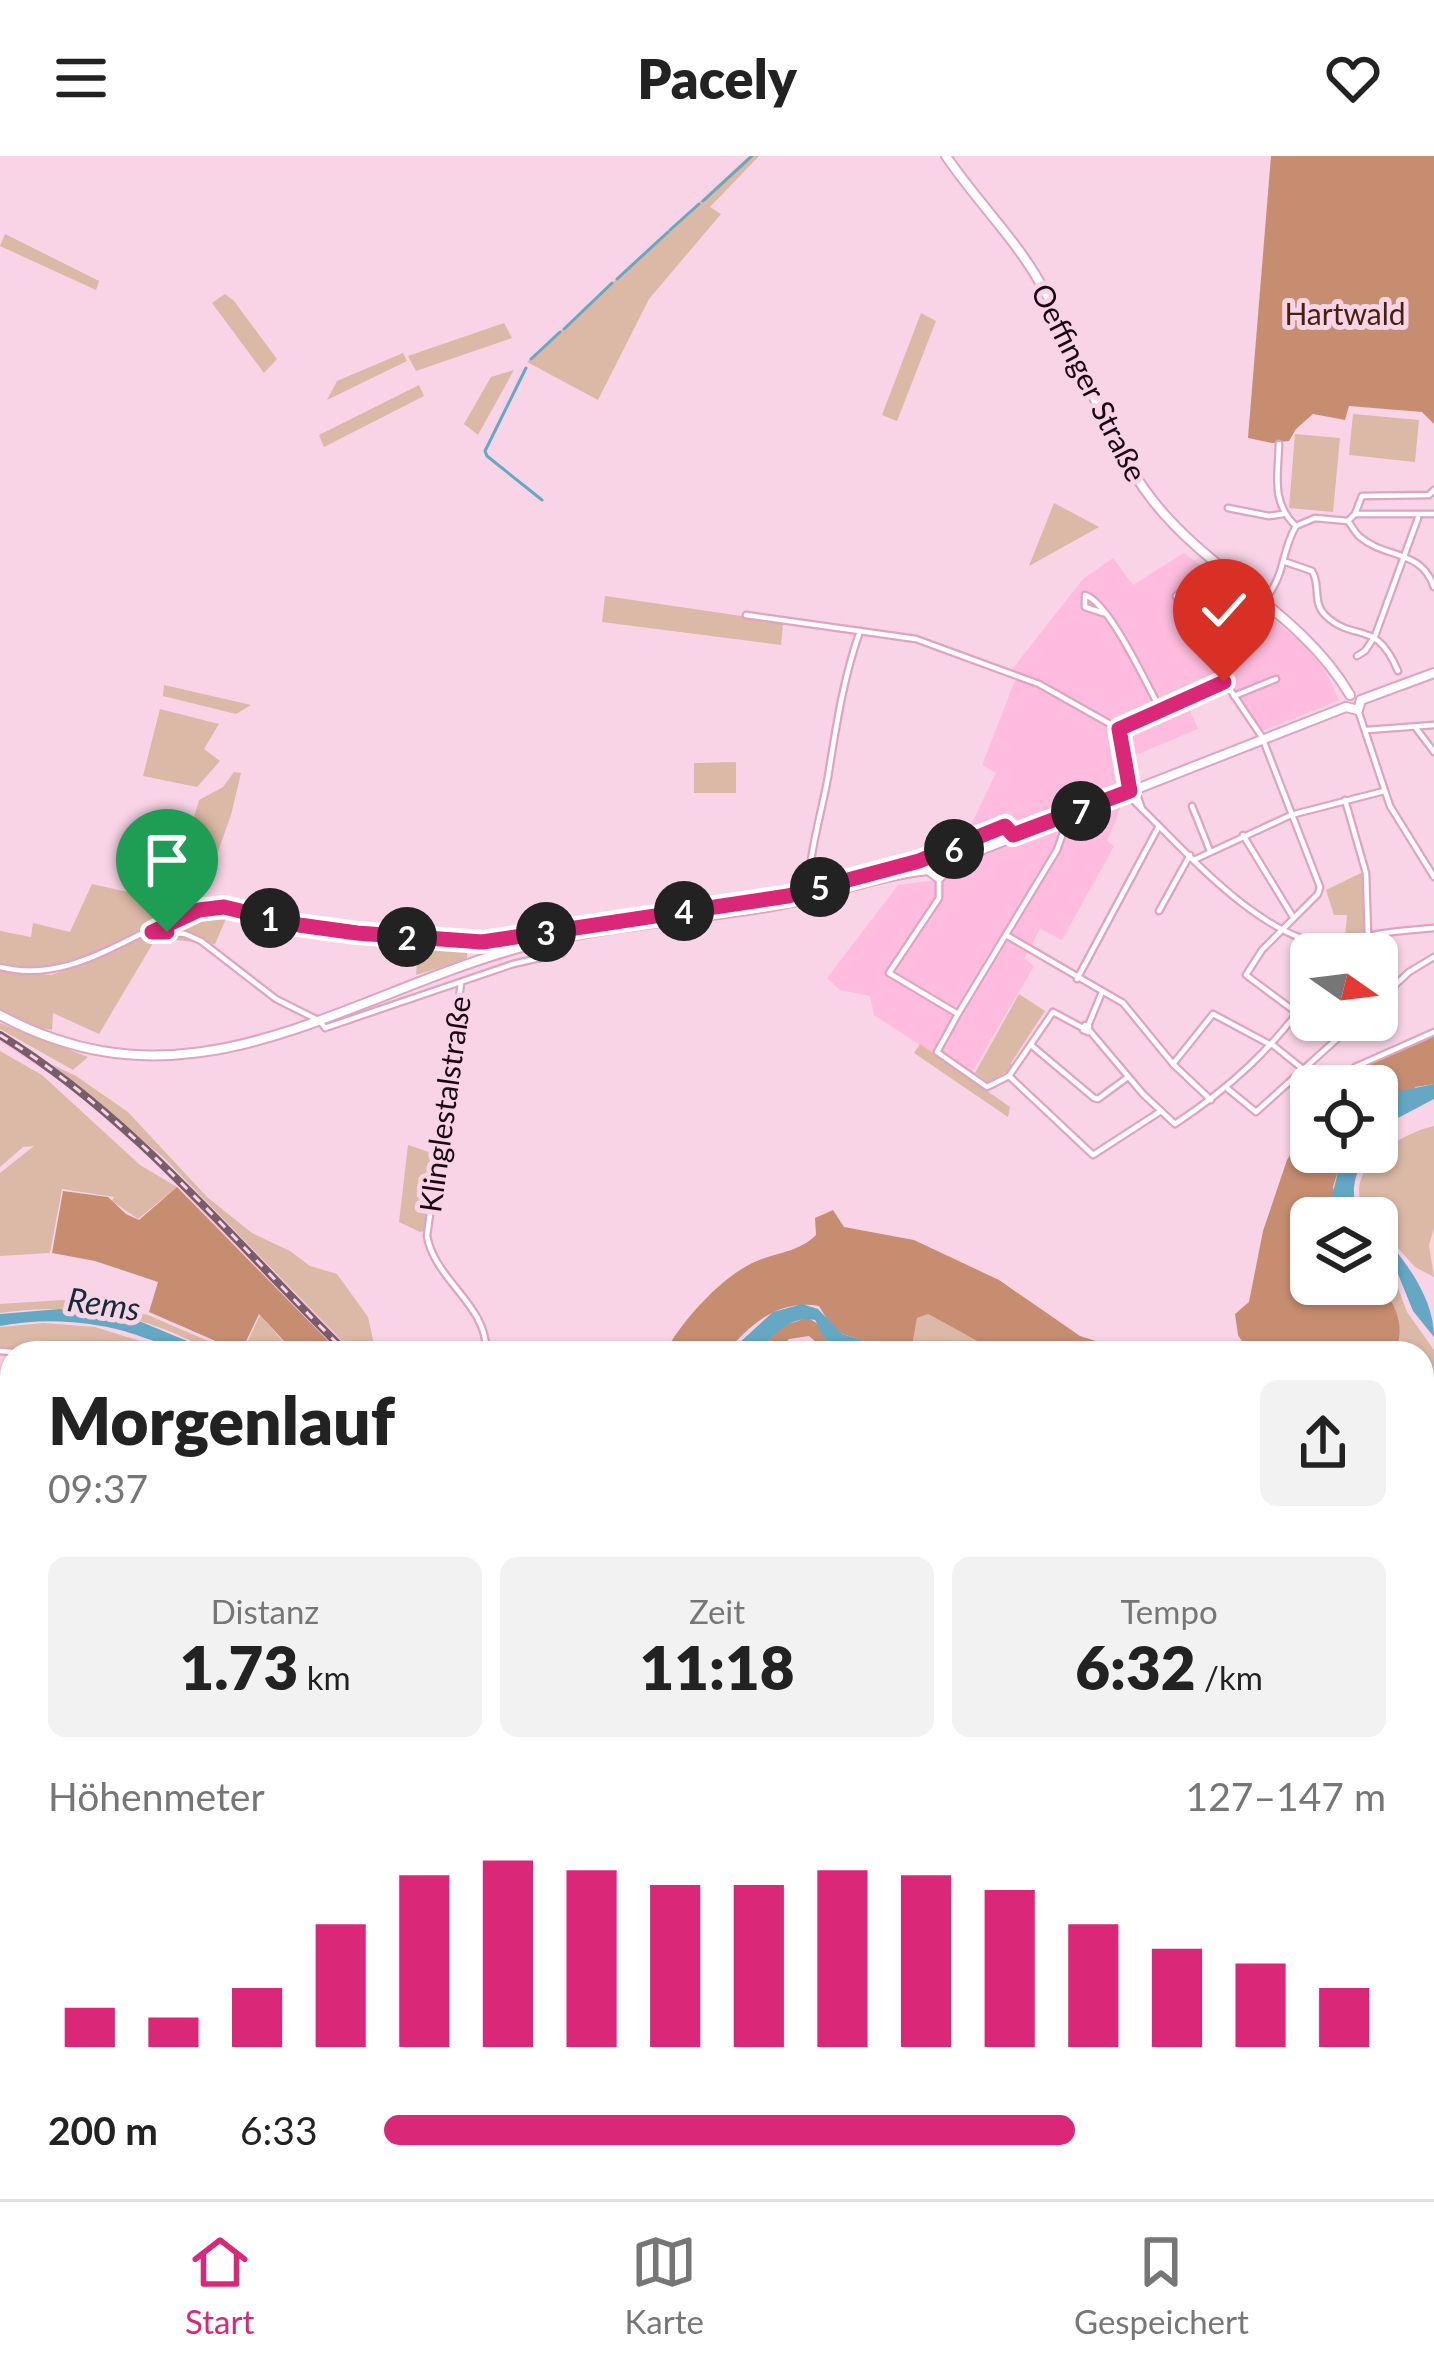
<!DOCTYPE html>
<html lang="de">
<head>
<meta charset="utf-8">
<style>
	body { margin:0; font-family:Lato,sans-serif; background:#f2f2f2; color:#222; height:100vh; display:flex; flex-direction:column; font-size:45px; white-space:nowrap }
	* { box-sizing:border-box; margin:0 }
	p { font-size:39px; color:#767676 }
	.icon { flex:none; width:66px; height:66px; fill:none; stroke:currentColor; stroke-width:2; stroke-linecap:round; stroke-linejoin:round }
	.map { position:relative; flex:1; overflow:hidden }
	.sheet { position:absolute; left:0px; top:1185px; width:1434px; height:858px; display:flex; flex-direction:column; background:#fff; border-radius:36px 36px 0 0; box-shadow:0 3px 9px #0004 }
	.sheet>* { flex:none }
	.needle { width:78px; rotate:104deg }
	.tools { position:absolute; left:1290px; top:777px; display:grid; gap:24px }
	.tools a { display:grid; place-items:center; width:108px; height:108px; border-radius:18px; background:#fff; box-shadow:0 3px 9px #0004; font-size:60px }
	.pin { position:absolute; display:grid; place-items:center; width:102px; height:102px; color:#fff; margin:-123px -51px; border-radius:50% 50% 50% 0; rotate:-45deg; box-shadow:0 0 12px #0007 }
	.pin .icon { rotate:45deg }
	.km { position:absolute; width:60px; height:60px; margin:-30px; border-radius:50%; background:#222; color:#fff; font-size:33px; line-height:60px; text-align:center }
	.round { display:grid; place-items:center; flex:none; width:126px; height:126px; border-radius:18px; background:#f2f2f2 }
	.summary { display:flex; align-items:center; justify-content:space-between; height:204px; padding:0 48px }
	h1 { font-size:66px; font-weight:800; line-height:90px }
	.figures { display:grid; grid-template-columns:repeat(3,1fr); gap:18px; height:204px; padding:12px 48px }
	.figures div { display:grid; align-content:center; border-radius:18px; background:#f2f2f2; text-align:center }
	.figures b { font-size:60px; font-weight:800 }
	.figures small { font-size:33px; font-weight:400 }
	.figures p { font-size:33px }
	.chart { height:336px; padding:24px 48px }
	.chart p { display:flex; justify-content:space-between }
	.chart svg { width:100%; height:216px; margin-top:12px; stroke:#db2777; stroke-width:6 }
	ul { padding:0 48px; list-style:none; font-size:39px }
	li { display:grid; grid-template-columns:192px 144px 1fr; align-items:center; height:90px }
	li i { height:30px; border-radius:15px; background:#db2777 }
	header { display:flex; justify-content:space-between; align-items:center; height:156px; padding:0 48px; background:#fff; font-size:54px; font-weight:800 }
	.tabs { display:flex; justify-content:space-around; align-items:center; height:168px; border-top:3px solid #e0e0e0; background:#fff; font-size:33px; color:#767676 }
	.tabs a { display:grid; justify-items:center; gap:6px }
	.tabs .on { color:#db2777 }
	.map>svg:first-child { display:block }
</style>
</head>
<body>
<header><svg class="icon" aria-label="menu" viewBox="0 0 24 24"><path d="M4 6h16M4 12h16M4 18h16"/></svg>Pacely<svg class="icon" aria-label="heart" viewBox="0 0 24 24"><path d="M12 20l-8-8c-3-5 5-10 8-4 3-6 11-1 8 4z"/></svg></header>
<div class="map">
<svg width="1434" height="2043" viewBox="0 0 1434 2043">
	<rect width="100%" height="100%" fill="#f9d4e6"/>
	<g fill="#ffbcde">
		<path d="M1184 397 1301 485 1325 514 1339 544 1255 578 1224 531 1187 549 1198 573 1121 605 1129 630 1107 685 1114 690 1062 784 1040 773 1024 802 1034 810 969 921 874 859 870 840 840 834 827 822 898 729 945 723 996 617 982 609 1017 519 1010 516 1083 423 1113 402 1133 429Z"/>
		<path d="M0 877 77 926 132 972 354 1197H340L146 998 68 930 0 885Z"/>
	</g>
	<g fill="#dcb8a6">
		<path d="M749 0H759L710 51 721 58 649 143 598 244 527 206Z"/>
		<path d="M5 78 99 125 96 134 0 90Z"/>
		<path d="M225 138 234 145 277 203 264 217 212 147Z"/>
		<path d="M921 157 936 165 897 265 882 259Z"/>
		<path d="M504 167 512 182 416 215 408 200Z"/>
		<path d="M403 197 407 205 327 244 337 225Z"/>
		<path d="M514 214 478 279 464 268 491 221Z"/>
		<path d="M419 229 424 240 324 291 319 279Z"/>
		<path d="M1353 258 1419 264 1415 306 1349 299Z"/>
		<path d="M1295 278 1340 282 1333 356 1289 352Z"/>
		<path d="M1054 347 1099 371 1029 410Z"/>
		<path d="M605 440 790 467V469H783L781 489 602 466Z"/>
		<path d="M164 529 251 549 236 558 163 540Z"/>
		<path d="M160 553 219 568 204 593 220 605 197 631 143 620Z"/>
		<path d="M736 606V637H694V607Z"/>
		<path d="M234 616 241 617 231 659 198 751 180 758 193 725 173 716 184 695 199 644 223 631Z"/>
		<path d="M1363 716 1366 775 1345 783 1347 759H1334L1326 734Z"/>
		<path d="M92 728 154 742 179 758 164 775 205 754 228 758 215 788 156 782 99 878 53 857 52 874 34 871 0 855V814L51 819 100 802H82L48 814 0 809V775L31 781 33 767 70 776Z"/>
		<path d="M419 784 467 789V803L416 819Z"/>
		<path d="M1019 838 1045 855 1011 907 1014 912 988 926 975 917Z"/>
		<path d="M0 867 88 901 73 914 0 873Z"/>
		<path d="M920 888 1010 951 1008 961 914 897Z"/>
		<path d="M0 895 42 919 140 1009 177 1031 138 1063 112 1045 114 1041 62 1033 50 1097 0 1100V1017L34 990 23 991 0 1011Z"/>
		<path d="M53 909 76 920 128 956 207 1041 252 1077 290 1095 310 1110 337 1118 368 1161 376 1197H354L164 1002Z"/>
		<path d="M1434 970V1072L1429 1089 1434 1121 1415 1111 1377 1069V1062H1371C1332 1019 1398 978 1434 970Z"/>
		<path d="M408 989 435 998 424 1075 420 1076 399 1066Z"/>
		<path d="M1377 1097 1394 1121 1407 1156 1434 1194V1251L1422 1258V1197H1394L1399 1189 1390 1139 1376 1128Z"/>
		<path d="M63 1144 148 1159 236 1197C210 1197 190 1183 166 1174 113 1152 57 1149 0 1157V1148Z"/>
		<path d="M928 1158 999 1197H911L917 1162Z"/>
		<path d="M260 1159 293 1197H242Z"/>
		<path d="M44 1167 95 1171 179 1197H41L0 1193V1171Z"/>
		<path d="M0 1305 11 1308 12 1318V1428L0 1423Z"/>
		<path d="M1422 1625 1434 1628V1707L1422 1713Z"/>
		<path d="M1235 2031H1346L1356 2043H1239Z"/>
	</g>
	<g fill="#c68d71">
		<path d="M1271 0H1434V268L1422 256 1349 250 1345 264 1313 258 1296 273 1289 285 1272 287 1248 282Z"/>
		<path d="M1434 879V928L1416 931 1377 956V930H1338C1367 903 1398 894 1434 879Z"/>
		<path d="M1311 964V996H1344L1333 1031 1340 1062H1311V1128H1376C1396 1144 1407 1173 1394 1197H1245L1247 1193 1238 1179 1235 1158 1249 1146 1263 1075 1287 1004Z"/>
		<path d="M177 1031 340 1197H295L259 1158 241 1196 149 1156 158 1126 95 1105 52 1097 63 1035 108 1041 126 1058 139 1064Z"/>
		<path d="M833 1054 844 1071 914 1084 999 1124 1080 1180 1099 1186 1111 1197H999L928 1158 917 1162 911 1197H904L842 1178 831 1170 819 1150C779 1143 750 1168 726 1197H665C680 1166 724 1118 757 1105 778 1096 799 1096 816 1079L815 1062Z"/>
		<path d="M807 1162C828 1170 830 1189 859 1197H829L809 1180 789 1183 775 1197H756L782 1170Z"/>
	</g>
	<g fill="#64a8c4">
		<path d="M1434 928V943L1396 963 1377 982V952L1391 937Z"/>
		<path d="M1343 996H1366C1355 1018 1346 1043 1365 1062H1342L1332 1040Z"/>
		<path d="M1377 1074C1404 1102 1434 1141 1434 1181L1413 1155 1398 1118 1377 1093Z"/>
		<path d="M802 1148 818 1153 842 1178 904 1197C881 1197 841 1203 825 1182 820 1177 819 1170 815 1164 788 1159 774 1180 756 1197H728L773 1156Z"/>
		<path d="M60 1153 139 1165 216 1197C182 1197 156 1185 124 1175 84 1164 40 1162 0 1170V1158Z"/>
	</g>
	<g fill="none" stroke-linecap="round" stroke-linejoin="round">
		<g stroke="#64a8c4" stroke-width="3">
			<path d="M703 45 752 0"/>
			<path d="M670 74 699 48"/>
			<path d="M617 123 668 76"/>
			<path d="M564 173 612 127"/>
			<path d="M531 203 560 176"/>
			<path d="M526 212 485 295 487 300 542 344"/>
		</g>
		<defs>
			<g id="street">
				<path d="M1279 288C1278 320 1271 347 1296 370"/>
				<path d="M1228 352 1269 360 1283 358"/>
				<path d="M1355 358H1434"/>
				<path d="M1348 365C1352 370 1355 377 1360 381 1386 403 1421 393 1434 431"/>
				<path d="M1283 405 1312 415C1321 429 1312 446 1325 459 1355 488 1375 461 1398 515"/>
				<path d="M1103 457 1085 451V439C1110 447 1146 528 1161 554"/>
				<path d="M1185 457 1188 438 1182 435 1176 440C1183 455 1194 482 1211 483 1242 465 1268 452 1280 416 1285 400 1287 385 1296 370L1315 362 1348 365 1355 358 1362 340 1429 339 1434 334"/>
				<path d="M746 459 916 483 1039 528 1119 573"/>
				<path d="M1206 498 1262 581 1320 731 1318 738 1262 794 1246 819 1297 857"/>
				<path d="M1357 500 1365 495 1375 480 1418 362"/>
				<path d="M1234 540 1276 523"/>
				<path d="M1358 554 1390 650 1434 721"/>
				<path d="M1416 572 1434 596"/>
				<path d="M1119 573 1124 602 1142 653"/>
				<path d="M1120 573 1224 526"/>
				<path d="M1367 574 1434 569"/>
				<path d="M1128 616 1133 644 1143 654C1190 700 1264 785 1332 789 1345 790 1355 782 1368 780 1389 775 1412 774 1434 772"/>
				<path d="M1345 644 1366 717 1368 779"/>
				<path d="M1192 650 1210 695"/>
				<path d="M1243 679 1293 761"/>
				<path d="M1196 703 1291 659 1384 635"/>
				<path d="M939 724V742L889 817 958 858 1057 694 1064 674 1061 662"/>
				<path d="M808 733C810 694 821 659 828 621 836 571 843 523 860 475"/>
				<path d="M1159 755 1190 699"/>
				<path d="M157 775 185 778 201 785 276 843 320 865 325 872 513 808 562 797 561 782"/>
				<path d="M1006 779 1123 847 1173 908 1211 944"/>
				<path d="M0 811C79 831 138 766 212 751L236 752 299 769 357 777 474 787 788 740 918 705 1005 671 1013 679"/>
				<path d="M1077 823 1159 670"/>
				<path d="M461 827 427 1080C435 1125 489 1150 486 1197"/>
				<path d="M1377 846 1409 816 1434 801"/>
				<path d="M957 860 937 896 987 931 1009 920"/>
				<path d="M1085 869 1089 871 1088 876 1083 874Z"/>
				<path d="M1088 870 1102 836"/>
				<path d="M1089 874 1143 938 1175 968C1231 931 1273 892 1311 838"/>
				<path d="M1031 889 1094 942 1098 943 1128 921"/>
				<path d="M1273 889 1304 914"/>
				<path d="M1173 908 1213 858 1271 889"/>
				<path d="M1355 911 1434 876"/>
				<path d="M1009 920 1093 999 1161 955"/>
				<path d="M1009 920 1053 856 1083 872"/>
				<path d="M1228 933 1256 956 1358 864"/>
				<path d="M0 1195 23 1197"/>
				<path d="M0 1445 12 1449"/>
				<path d="M1424 1733 1428 1734 1427 1739 1423 1738Z"/>
				<path d="M1422 1774 1434 1778"/>
				<path d="M1422 1884 1434 1883"/>
				<path d="M1427 1884 1434 1922"/>
				<path d="M1422 1981 1434 1978"/>
				<path d="M316 2031 319 2043"/>
				<path d="M347 2031 351 2043"/>
				<path d="M519 2031 548 2043"/>
				<path d="M709 2031 712 2043"/>
				<path d="M922 2031V2043"/>
				<path d="M964 2031 965 2043"/>
				<path d="M1001 2031V2043"/>
				<path d="M1038 2031 1039 2043"/>
				<path d="M1082 2031 1084 2043"/>
				<path d="M1124 2031 1126 2043"/>
				<path d="M1167 2031 1171 2043"/>
				<path d="M1209 2031 1214 2043"/>
				<path d="M360 2043 367 2031"/>
				<path d="M409 2043V2031"/>
				<path d="M433 2043 436 2036 483 2034"/>
				<path d="M730 2043 743 2031"/>
				<path d="M747 2043V2031"/>
				<path d="M802 2043 800 2031 855 2036"/>
				<path d="M871 2043 870 2035 920 2036"/>
			</g>
			<g id="secondary">
				<path d="M946 0C977 46 1018 85 1044 134 1082 204 1104 283 1154 346 1212 419 1302 457 1350 539"/>
				<path d="M1361 544 1434 517"/>
				<path d="M1346 551 1358 554 1361 544"/>
				<path d="M928 714 932 705 945 708 1346 551"/>
				<path d="M928 714 939 722 946 715 945 708"/>
				<path d="M0 859C189 961 336 844 515 793 597 770 683 765 767 751 821 742 874 720 928 714"/>
				<path d="M0 1241H12"/>
				<path d="M597 2031 604 2043"/>
			</g>
		</defs>
		<use href="#street" stroke="#dea4c2" stroke-width="9"/>
		<use href="#secondary" stroke="#dea4c2" stroke-width="12"/>
		<use href="#street" stroke="#fff" stroke-width="4.5"/>
		<use href="#secondary" stroke="#fff" stroke-width="8"/>
		<defs>
			<g id="rail">
				<path d="M0 879C136 963 234 1086 347 1197"/>
				<path d="M1195 2031 1199 2043"/>
			</g>
		</defs>
		<use href="#rail" stroke="#785d6b" stroke-width="8"/>
		<use href="#rail" stroke="#f9d4e6" stroke-width="3" stroke-dasharray="9" stroke-linecap="butt"/>
	</g>
	<g fill="none" stroke-linecap="round" stroke-linejoin="round">
		<defs>
			<path id="route" d="M167 776H152L199 754 224 751 299 769 357 777 482 786 788 740 919 705 1005 670 1013 679 1130 635 1119 573 1224 526"/>
		</defs>
		<use href="#route" stroke="#fff" stroke-width="24"/>
		<use href="#route" stroke="#db2777" stroke-width="15"/>
	</g>
	<g text-anchor="middle" dominant-baseline="central" stroke-width="10" stroke-linejoin="round" paint-order="stroke">
		<g font-size="30" fill="#47210d" stroke="#f9d4e6">
			<text x="1345" y="157">Hartwald</text>
		</g>
		<g font-size="30" fill="#1a0711" stroke="#f9d4e6">
			<text transform="translate(1090 226) rotate(63)">Oeffinger Straße</text>
			<text transform="translate(444 948) rotate(-82)">Klinglestalstraße</text>
		</g>
		<g font-size="33" font-style="italic" fill="#0e2e3b" stroke="#f9d4e6">
			<text transform="translate(104 1147) rotate(8)">Rems</text>
		</g>
	</g>
</svg>
<div class="tools">
<a><svg class="needle" viewBox="-14 -14 28 28"><path d="M0-13l5 13h-10z" fill="#e53935"/><path d="M0 13l5-13h-10z" fill="#767676"/></svg></a>
<a><svg class="icon" aria-label="locate" viewBox="0 0 24 24"><circle cx="12" cy="12" r="6"/><path d="M12 2v4M12 18v4M2 12h4M18 12h4"/></svg></a>
<a><svg class="icon" aria-label="layers" viewBox="0 0 24 24"><path d="M12 4l9 5-9 5-9-5zM3 14l9 5 9-5"/></svg></a>
</div>
<div class="pin" style="left:167px;top:776px;background:#1e9e55"><svg class="icon" aria-label="arrive" viewBox="0 0 24 24"><path d="M6 21V4h12l-3 4 3 4H6"/></svg></div>
<div class="pin" style="left:1224px;top:526px;background:#d93025"><svg class="icon" aria-label="check" viewBox="0 0 24 24"><path d="M5 12l5 5 9-10"/></svg></div>
<b class="km" style="left:270px;top:762px">1</b>
<b class="km" style="left:407px;top:781px">2</b>
<b class="km" style="left:546px;top:776px">3</b>
<b class="km" style="left:684px;top:755px">4</b>
<b class="km" style="left:820px;top:731px">5</b>
<b class="km" style="left:954px;top:693px">6</b>
<b class="km" style="left:1081px;top:655px">7</b>
<section class="sheet">
<div class="summary"><div><h1>Morgenlauf</h1><p>09:37</p></div><a class="round"><svg class="icon" aria-label="share" viewBox="0 0 24 24"><path d="M12 15V3M7 8l5-5 5 5M5 13v7h14v-7"/></svg></a></div>
<div class="figures">
<div><p>Distanz</p><b>1.73<small> km</small></b></div>
<div><p>Zeit</p><b>11:18</b></div>
<div><p>Tempo</p><b>6:32<small> /km</small></b></div>
</div>
<div class="chart"><p><span>Höhenmeter</span>127–147 m</p>
<svg viewBox="0 0 160 44" preserveAspectRatio="none"><path d="M5 44V36M15 44V38M25 44V32M35 44V19M45 44V9M55 44V6M65 44V8M75 44V11M85 44V11M95 44V8M105 44V9M115 44V12M125 44V19M135 44V24M145 44V27M155 44V32"/></svg>
</div>
<ul>
<li><b>200 m</b>6:33<i style="width:69%"></i></li>
</ul>
</section>
</div>
<nav class="tabs">
<a class="on"><svg class="icon" aria-label="home" viewBox="0 0 24 24"><path d="M3 11l9-7 9 7M6 9v11h12V9"/></svg>Start</a>
<a><svg class="icon" aria-label="map" viewBox="0 0 24 24"><path d="M3 6l6-2 6 2 6-2v14l-6 2-6-2-6 2zM9 4v14M15 6v14"/></svg>Karte</a>
<a><svg class="icon" aria-label="saved" viewBox="0 0 24 24"><path d="M7 4h10v16l-5-4-5 4z"/></svg>Gespeichert</a>
</nav>
</body>
</html>
